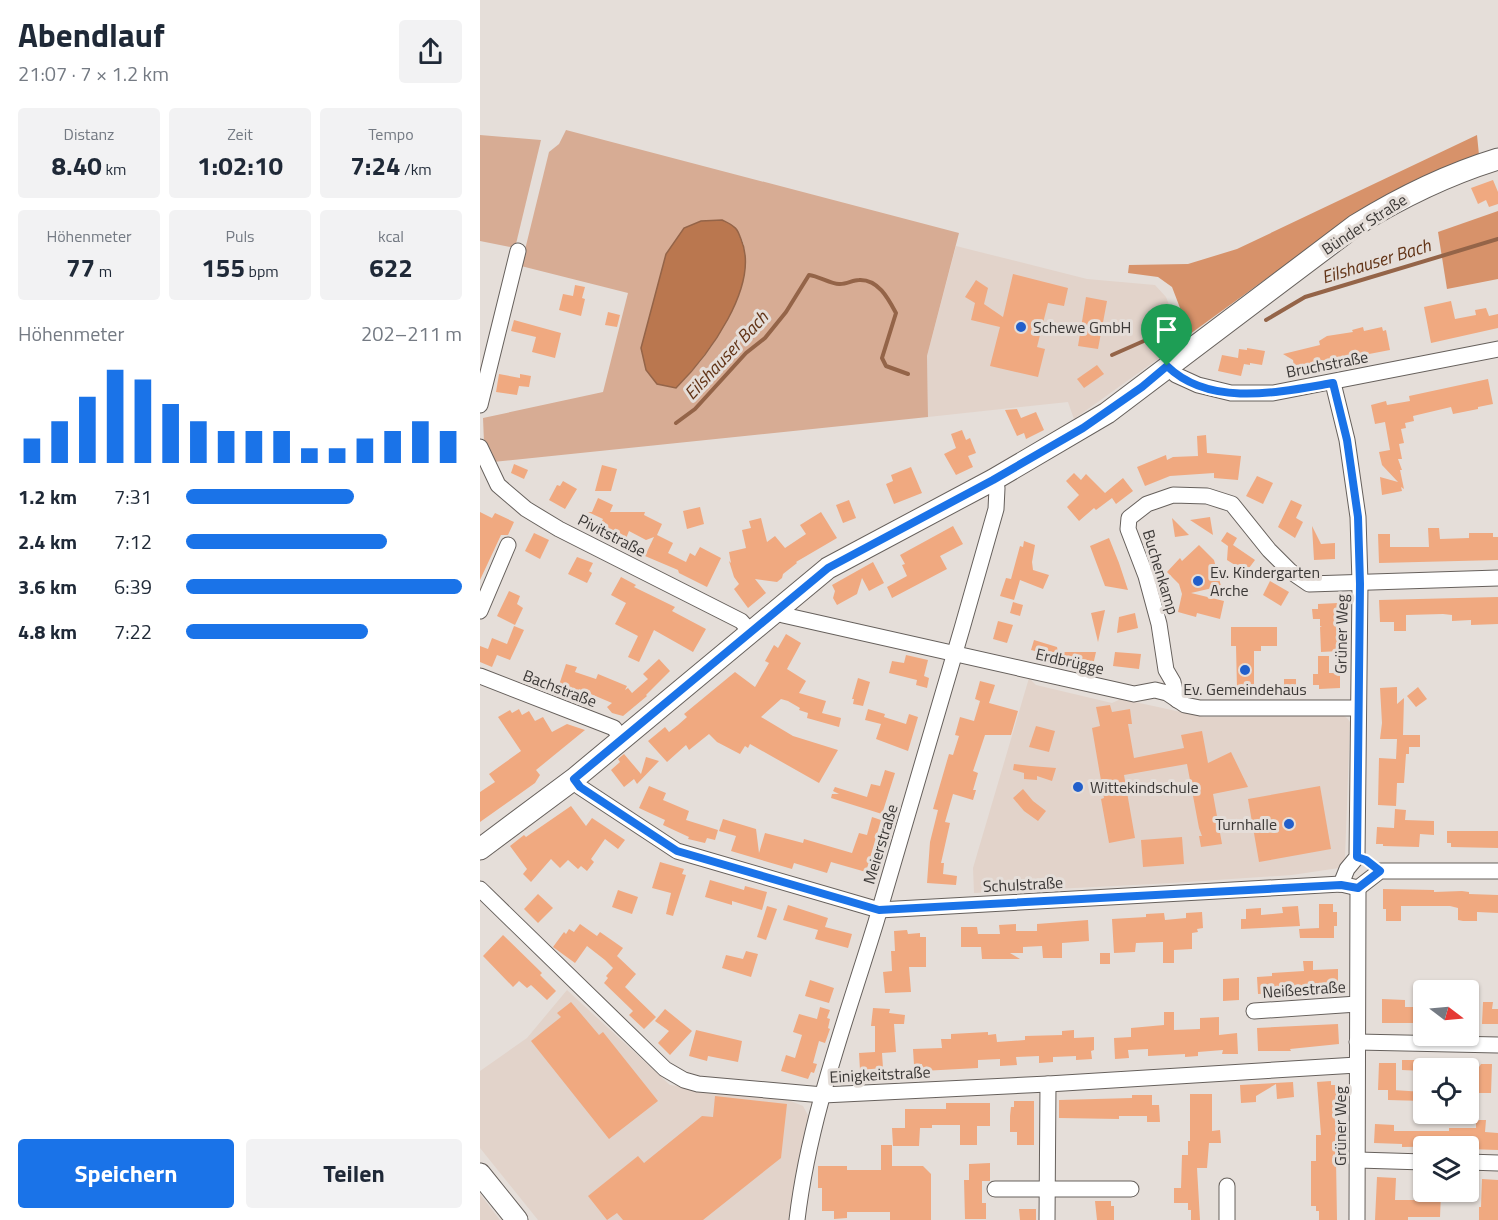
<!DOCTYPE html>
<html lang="de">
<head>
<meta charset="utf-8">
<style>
	body { margin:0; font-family:"Titillium Web",sans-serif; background:#f2f2f3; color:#1f2937; height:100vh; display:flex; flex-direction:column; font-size:22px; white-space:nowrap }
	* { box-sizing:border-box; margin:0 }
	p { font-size:20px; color:#747a83 }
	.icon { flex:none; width:33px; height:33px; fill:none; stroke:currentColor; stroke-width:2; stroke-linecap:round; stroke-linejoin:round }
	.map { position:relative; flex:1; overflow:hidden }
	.side { display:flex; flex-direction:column; background:#fff; width:480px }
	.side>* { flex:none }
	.needle { width:39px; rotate:106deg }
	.buttons { position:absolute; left:933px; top:980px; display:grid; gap:12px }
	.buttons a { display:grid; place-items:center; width:66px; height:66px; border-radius:6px; background:#fff; box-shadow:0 2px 4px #0004; font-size:30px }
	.pin { position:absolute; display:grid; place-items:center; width:51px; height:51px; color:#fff; margin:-62px -26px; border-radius:50% 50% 50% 0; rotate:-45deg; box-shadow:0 0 6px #0007 }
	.pin .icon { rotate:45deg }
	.round { display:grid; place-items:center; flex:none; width:63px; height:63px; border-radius:6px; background:#f2f2f3 }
	.headline { display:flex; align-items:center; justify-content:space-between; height:102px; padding:0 18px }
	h1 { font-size:33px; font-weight:700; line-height:45px }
	.metrics { display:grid; grid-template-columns:repeat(3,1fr); gap:9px; height:102px; padding:6px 18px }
	.metrics div { display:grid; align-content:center; border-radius:6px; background:#f2f2f3; text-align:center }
	.metrics b { font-size:26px; font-weight:700 }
	.metrics small { font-size:16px; font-weight:400 }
	.metrics p { font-size:16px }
	.chart { height:168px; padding:12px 18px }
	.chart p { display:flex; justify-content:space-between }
	.chart svg { width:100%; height:108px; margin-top:6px; stroke:#1a73e8; stroke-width:6 }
	.cta { display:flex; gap:12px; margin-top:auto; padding:12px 18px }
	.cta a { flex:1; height:69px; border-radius:6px; background:#1a73e8; color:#fff; font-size:24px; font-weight:700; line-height:69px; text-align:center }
	.cta a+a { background:#f2f2f3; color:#1f2937 }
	ul { padding:0 18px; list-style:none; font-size:20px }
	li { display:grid; grid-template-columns:96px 72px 1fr; align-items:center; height:45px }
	li i { height:15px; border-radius:8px; background:#1a73e8 }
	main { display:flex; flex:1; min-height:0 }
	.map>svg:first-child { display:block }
</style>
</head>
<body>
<main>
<section class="side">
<div class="headline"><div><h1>Abendlauf</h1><p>21:07 · 7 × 1.2 km</p></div><a class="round"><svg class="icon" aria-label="share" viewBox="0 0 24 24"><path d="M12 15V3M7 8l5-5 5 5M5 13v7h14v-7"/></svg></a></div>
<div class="metrics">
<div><p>Distanz</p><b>8.40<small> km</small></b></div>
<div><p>Zeit</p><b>1:02:10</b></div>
<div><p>Tempo</p><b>7:24<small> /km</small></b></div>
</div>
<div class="metrics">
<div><p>Höhenmeter</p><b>77<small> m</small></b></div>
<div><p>Puls</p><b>155<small> bpm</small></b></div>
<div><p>kcal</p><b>622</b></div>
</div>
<div class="chart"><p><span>Höhenmeter</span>202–211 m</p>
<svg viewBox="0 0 160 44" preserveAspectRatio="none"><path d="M5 44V34M15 44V27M25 44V17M35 44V6M45 44V10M55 44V20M65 44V27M75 44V31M85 44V31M95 44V31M105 44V38M115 44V38M125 44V34M135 44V31M145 44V27M155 44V31"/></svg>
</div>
<ul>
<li><b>1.2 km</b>7:31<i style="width:61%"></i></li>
<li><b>2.4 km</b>7:12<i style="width:73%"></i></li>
<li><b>3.6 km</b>6:39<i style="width:100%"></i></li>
<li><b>4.8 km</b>7:22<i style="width:66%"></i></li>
</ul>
<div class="cta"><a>Speichern</a><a>Teilen</a></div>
</section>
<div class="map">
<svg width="1018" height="1220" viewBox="0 0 1018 1220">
	<rect width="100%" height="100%" fill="#e5ded9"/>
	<g fill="#e2d3ca">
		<path d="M476 246 607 279 675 285 686 297 703 341 594 419 588 402 448 417 447 356Z"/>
		<path d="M549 678 556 685 632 703 641 699 724 717 862 715 867 718 870 722 865 858 862 864 859 868 812 875 692 883 494 893 493 868Z"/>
		<path d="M87 990 190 1085 308 1100 323 1106 330 1119 310 1220H58L0 1148V1071L47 1038Z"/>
		<path d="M0 1194 20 1220H0Z"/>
	</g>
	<g fill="#d7ac94" fill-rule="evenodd">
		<path d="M86 130 479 233 447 356 448 417 13 462 4 442 3 418 123 392 148 293 41 266 69 152 79 144ZM242 220C276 239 265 265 254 296 249 307 246 319 241 330 230 352 213 371 196 388L221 221Z"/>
		<path d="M0 135 61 140 35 248 0 241Z"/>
	</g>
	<g fill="#d7926a">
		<path d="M997 135 999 155 867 220 710 334 692 287 678 277 648 273 649 265 708 264 757 249Z"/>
		<path d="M1018 211V279L967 289 958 232Z"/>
	</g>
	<path fill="#ba774f" stroke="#946448" stroke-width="1.5" d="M242 220C246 222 251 224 254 227 258 229 259 235 261 239 281 286 227 357 196 388L177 384 166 370 161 348 186 254 204 228 221 221Z"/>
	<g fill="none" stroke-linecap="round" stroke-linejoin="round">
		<g stroke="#946448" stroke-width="4">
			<path d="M786 320 825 297 1018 239"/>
			<path d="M632 355 691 329"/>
			<path d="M196 423 215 409 266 353 285 338 306 312 329 275C339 276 352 285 360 284 367 284 373 280 379 280 398 279 408 298 416 313L402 358 406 366 428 374"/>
		</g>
	</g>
	<g fill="#f0a980">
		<path d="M1013 180 1018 192V204L1009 207 1006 200 998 204 991 188Z"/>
		<path d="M533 274 588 288 584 306 568 303 557 347 565 349 558 377 510 366 520 327 491 320 495 303 485 297 496 280 508 288 504 304 523 317Z"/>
		<path d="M95 285 105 287 102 298 105 299 101 316 79 310 83 294 93 296Z"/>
		<path d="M606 297 627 301 618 349 598 346Z"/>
		<path d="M971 301 975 319 996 315 995 310 1006 308 1009 316 1018 314V328L951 343 944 307Z"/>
		<path d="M128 312 140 315 137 327 125 325Z"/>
		<path d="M34 320 81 333 75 358 52 352 56 337 31 331Z"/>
		<path d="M883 327 884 331 902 327 903 331 906 330 910 350 889 354 888 352 860 358V357L814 367 813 360 803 354 840 345 839 341 847 336 873 332 872 330Z"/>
		<path d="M767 348 785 351 782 365 770 363V365L764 364 761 376 738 371 742 355 758 358 759 349 767 350Z"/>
		<path d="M617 365 624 374 604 388 597 379Z"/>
		<path d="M19 374 40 378V374L51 376 49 387 39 386 37 395 16 392Z"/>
		<path d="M1008 379 1013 404 998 407V409L973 414 971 407 933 416 934 421 925 423 926 428 921 429 924 443 919 444 922 459H918L922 470H920L924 489 921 487 922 491 902 495 900 477 918 482 902 465 899 452 910 450 905 422 895 424 891 405 906 401 907 405 930 401 929 396Z"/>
		<path d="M537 409 541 418 556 412 564 430 546 439 544 433 537 436 525 410Z"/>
		<path d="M482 430 486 440 490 438 496 453 488 456 493 467 476 475 464 454 476 448 471 434Z"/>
		<path d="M726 435 727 453 761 456 758 480 734 478V473L690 476 665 486 657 467 686 455 687 460 693 457 718 456 717 436Z"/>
		<path d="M34 464 48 470 44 479 31 473Z"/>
		<path d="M122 465 137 469 131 491H115Z"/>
		<path d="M431 467 442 493 414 504 406 484 413 481 411 475Z"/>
		<path d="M594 473 601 480 606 474 625 493 643 478 653 491 636 504 632 498 616 510 614 508 599 521 587 507 599 495 586 481Z"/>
		<path d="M777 476 793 483 783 504 766 496Z"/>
		<path d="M83 481 97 489 85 509 69 500 77 485 80 486Z"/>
		<path d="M118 498 133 505 130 512H165L164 515 182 524 177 535 193 543 188 553 206 562 210 553 215 556 220 547 241 558 227 587 199 573 198 570 165 556 174 537 166 540 149 531 143 546 116 533 123 519 108 512H112Z"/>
		<path d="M369 500 376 518 363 523 356 505Z"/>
		<path d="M811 500 822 505 816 518 823 522 815 538 798 527Z"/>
		<path d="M220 507 224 524 207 529 203 511Z"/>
		<path d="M0 512 12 518 15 513 34 522 28 535H21L0 580Z"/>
		<path d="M341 512 357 538 316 562 317 563 303 574 302 578 297 582 275 579 286 593 268 608 254 589 259 584 254 577 249 561 251 563 249 552 266 548 262 530 271 528 269 521 281 518 287 542 295 536 305 548 326 534 320 525Z"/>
		<path d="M730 517 733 535 710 520Z"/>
		<path d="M692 518 709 535 695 537Z"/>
		<path d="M473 526 483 544 460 556 467 569 412 598 407 587 427 576 422 565 425 564 420 555Z"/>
		<path d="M832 526 841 544 855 543V559L834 560Z"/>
		<path d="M948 528H959L960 539 989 538V533H1013V537H1018V560L899 563 898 534H910V547H949Z"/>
		<path d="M747 532 757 538 753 545 775 560 766 572 747 560 748 546 741 541Z"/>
		<path d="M54 533 69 540 60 559 45 551Z"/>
		<path d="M629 538 639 563 648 590 625 586 610 546Z"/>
		<path d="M544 541 555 545 552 562 553 570 569 575 563 589 540 580 534 600 520 596 526 578 531 579 540 546 543 547Z"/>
		<path d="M719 545 734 560 741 586 711 593 744 601 740 619 717 613 716 617 698 612 702 594 699 584 687 572 700 558 702 561Z"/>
		<path d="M97 557 113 563 109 571 112 573 107 583 88 574Z"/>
		<path d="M393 562 404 583 389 591 382 578 377 594 357 605 353 598 355 591 352 585Z"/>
		<path d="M141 577 156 585 154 587 195 607 192 611 226 629 213 652 174 630 159 662 148 657 158 636 135 624 146 603 131 595Z"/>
		<path d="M790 581 809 592 801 606 783 595Z"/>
		<path d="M29 591 40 596 37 604 43 608 35 625 17 616Z"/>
		<path d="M1018 597V624L991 625V620L972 621V615L963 614 926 615V631H914V622H900L899 600Z"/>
		<path d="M533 602 543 605 540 616 530 613Z"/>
		<path d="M858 603 859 651 841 652 840 627H842L840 626V619H833L832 609H838V604Z"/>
		<path d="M625 610 618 642 611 613Z"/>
		<path d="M655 613 658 628 637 633 639 617Z"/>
		<path d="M518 621 533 625 527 643 513 639Z"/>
		<path d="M34 626 44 630 30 660 17 655 12 667 0 662V646L8 649 12 638 27 644Z"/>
		<path d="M751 627H797V646H781V651H774V689H757L756 646H751Z"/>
		<path d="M306 634 321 643 307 669 326 681 319 693 346 701 342 713 361 718 359 727 327 718 328 713 319 710 320 708 308 701 301 699 281 717 313 736 358 750 339 783 270 744 268 748 265 746 260 754 237 742 229 734 209 750 206 745 187 762 168 741 185 727 189 732 198 725 207 717 204 714 255 672 275 687 289 663 285 661 294 645 298 648Z"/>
		<path d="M554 640 577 647 578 652H616L613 665 551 650Z"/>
		<path d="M635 652 661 654 659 669 633 666Z"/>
		<path d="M426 655 448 660 444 676 449 678 447 688 436 685 437 680 409 673 412 661 424 663Z"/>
		<path d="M838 656H849V673H860V688L839 689V685H833V674H838Z"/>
		<path d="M179 659 190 671 166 695 167 696 143 716 132 713 127 707 132 703 99 689 98 692 79 685 86 664 97 667 95 672 116 679 118 674 147 686 145 690 148 688 152 693 168 679 163 674Z"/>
		<path d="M378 678 390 682 383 706 373 704 374 699H372Z"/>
		<path d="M804 679H816V689L804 690Z"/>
		<path d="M500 681 515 685 509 703 538 711 531 735H505L493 771 498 773 493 790H496L493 800 473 794 465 822 470 823 461 863H464L463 874 477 876 476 885 447 883 450 842 458 810 453 809 469 754 473 755 479 736 475 735 480 717 494 721 500 701 495 699Z"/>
		<path d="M917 687V704L924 698 923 735H940V747H929V754H926L924 783H917L916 806 898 805 899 758 916 759 917 739H900L902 723 900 688Z"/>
		<path d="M938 687 947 699 936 707 927 696Z"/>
		<path d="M630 705 632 712 650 709 652 724H648L654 758 704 748 701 735 722 731 728 763 751 752 768 787 733 794 742 844 721 847 719 836H722L719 828 707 764 644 775 655 838 629 843 621 799 624 798 612 728 620 726 616 707Z"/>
		<path d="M39 709 42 715 49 711 55 721 63 717 72 732 87 724 105 730 56 770 60 775 55 783 0 822V792L15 782 9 774 41 751 18 717 30 710 32 713Z"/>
		<path d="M388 709 405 714 404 717 426 724 429 714 438 717 428 751 396 739 401 724 385 720Z"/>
		<path d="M556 726 575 731 569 752 549 747Z"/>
		<path d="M144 754 161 774 166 757 179 761 157 784 154 779 144 787 131 770 140 762 138 759Z"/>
		<path d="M534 764 551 766 576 768 572 781 557 776V780L544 779V773L533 770Z"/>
		<path d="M405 770 415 773 402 814 351 798 352 794H359L353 791 355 787 387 797 391 784 400 786Z"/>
		<path d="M169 786 186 793 183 800 209 811 206 820 238 830 235 840 227 838 225 843 208 839 209 837 183 825 185 820 159 808Z"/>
		<path d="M840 786 851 849 779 862 768 799Z"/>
		<path d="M543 789 553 801 566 811 558 821 544 811 533 798Z"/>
		<path d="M91 806 106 826 112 818 145 840 138 849 125 839 111 859 114 862 107 871 101 866 98 869 88 860 80 868 71 859 51 882 43 874 47 869 30 846 44 835 46 837Z"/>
		<path d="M915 809 926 810 925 820 954 821V835L940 834 939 847 903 846V844H896L897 827 914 828Z"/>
		<path d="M392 817 401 820 386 872 351 862 347 873 314 863 312 869 251 851 256 836 239 831 243 819 276 829 279 853 285 833 323 843 324 839 372 853 379 833 387 835Z"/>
		<path d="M967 831H1018V848L971 847V843H967Z"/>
		<path d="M702 837 704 864 663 867 661 840Z"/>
		<path d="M180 862 204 869 202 874 206 875 193 916 186 914 191 893 172 888Z"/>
		<path d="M230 880 264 890 265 886 287 892 282 910 252 901V905L225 897Z"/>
		<path d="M903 889 954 890V892L982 891 989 892V894L1018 895V913L997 912V921H983L978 920V908L970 906H921V921H906V909H903Z"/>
		<path d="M138 890 158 897 152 914 132 907Z"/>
		<path d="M58 894 73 908 58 923 44 909Z"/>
		<path d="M839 904H853V912H857V926H854V938H820L819 929 839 928Z"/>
		<path d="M308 905 348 918 345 927 372 934 368 948 335 939 338 930 303 920Z"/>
		<path d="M287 906 297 909 286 940 277 937Z"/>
		<path d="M818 906 820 926 761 929V919H766V909L781 908V915L803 913 802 907Z"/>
		<path d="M722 912 723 928 717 929 718 932 712 933V949L694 950V963H683V942L656 943 655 952 634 953 632 919 666 917V914L684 913 685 920 706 918V913Z"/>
		<path d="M608 920 609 941 582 943V958H563L562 946 543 947V953H530L540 959H502L501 947H481V927H497L498 934H520L519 925 536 924V931H557V924Z"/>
		<path d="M100 924 117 936 120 932 143 948 137 956 156 974 145 987 176 1017 164 1029 149 1015 153 1011 124 983 128 978 126 976 133 968 125 960 107 946 95 963 73 947 84 932 86 934 89 929 94 932Z"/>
		<path d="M427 930 428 934 440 933V937H446V967H429L431 992 405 993 403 972 412 971 411 951H415L414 931Z"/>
		<path d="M23 935 62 973 60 975 76 991 67 1000 51 985 47 988 39 981 33 987 3 956Z"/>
		<path d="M266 951 278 954 271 977 242 968 246 955 263 959Z"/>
		<rect x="620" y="953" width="10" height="11"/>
		<path d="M823 961H833V970L858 969V989L778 994 777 977 792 976V973L824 971Z"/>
		<path d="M759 978V1000L743 1001V979Z"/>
		<path d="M330 980 354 988 349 1003 325 996Z"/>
		<path d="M902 999 925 1000V1007H944V1023H902Z"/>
		<path d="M91 1002 119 1035 123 1032 178 1101 129 1139 51 1041 81 1017 77 1013Z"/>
		<path d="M1003 1002H1013L1012 1009H1018V1024H1002Z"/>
		<path d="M340 1007 350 1010 347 1018 350 1019 348 1028 350 1029 345 1043 339 1041 333 1063 337 1064 334 1073 331 1072 328 1079 301 1071 306 1055 315 1058 322 1035 313 1032 319 1014 337 1019Z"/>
		<path d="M393 1008 410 1009 409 1013 425 1015 424 1024H414L416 1052 402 1053 403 1068 380 1070 379 1053 395 1052V1026H391Z"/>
		<path d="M185 1009 212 1031 190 1055 178 1043 189 1031 175 1021Z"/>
		<path d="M684 1012H694V1030L720 1029V1018L739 1017V1035L757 1033 758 1054H742L743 1050 718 1052V1056L705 1057V1054L668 1056V1049L648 1050 649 1058 635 1059 634 1038 651 1037V1028L684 1025Z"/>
		<path d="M858 1024 859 1044 810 1049 811 1051H778L777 1028Z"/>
		<path d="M216 1030 262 1041 258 1062 228 1056 227 1061 209 1056Z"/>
		<path d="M594 1030V1038L614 1037V1050L611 1051 612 1059 596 1060V1056L573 1057V1062L559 1063V1056L536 1057 537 1065 520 1066V1059L498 1060V1068L442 1071V1064L434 1065 433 1049 462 1048 461 1039H471V1034L508 1032V1035L516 1034 517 1042 545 1040V1036L582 1035V1031Z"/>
		<path d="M922 1060H944V1071L922 1070Z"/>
		<path d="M899 1063H916V1091L913 1090 944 1092V1101L908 1100V1090H898Z"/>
		<path d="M1001 1064H1012L1011 1093H989L988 1067H999Z"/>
		<path d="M851 1081V1085H856L859 1123 856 1159 857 1220H839V1211H836V1206H831V1161H836V1135H841L837 1082Z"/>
		<path d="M813 1082 814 1097 797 1099 796 1084 776 1096V1102L761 1103 760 1085Z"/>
		<path d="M710 1094H732V1131L740 1130 741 1143H729L727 1168H717L720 1220H711V1210H708V1203H694V1188H701L702 1155H708V1141H710Z"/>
		<path d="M652 1095H672V1105H679L680 1122H667V1116H639V1119L579 1118V1100L652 1098Z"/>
		<path d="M235 1096 307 1104 301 1158 223 1220H143L137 1213 127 1220 108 1196 158 1156 164 1163 222 1116 233 1117Z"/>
		<path d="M534 1101H554V1145H537V1132H530V1116L531 1107H534Z"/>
		<path d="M466 1103H510V1126H497V1145H480V1125H452V1128H440L439 1146H413L412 1128H425V1109H466Z"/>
		<path d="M996 1120H1006L1005 1132 1018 1133V1150L988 1149V1146L922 1147V1144L894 1143 895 1124 914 1125V1131H969V1128H996Z"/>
		<path d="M401 1145H412V1166H443L451 1174V1220H410V1212H367V1218L354 1219V1211H342V1188H338V1166H367V1170H401Z"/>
		<path d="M510 1163V1181H502V1203H506V1219H485L484 1180H489V1164Z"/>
		<path d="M897 1177 916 1178 915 1200H944V1192L961 1193 960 1217H928V1220H895Z"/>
		<path d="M1002 1179 1018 1180V1220H999V1207H1001Z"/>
		<path d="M615 1201H631V1206H634V1220H617Z"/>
		<path d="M539 1209H556V1220H540Z"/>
	</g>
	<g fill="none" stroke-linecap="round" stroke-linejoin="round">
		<defs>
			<g id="minor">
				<path d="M687 366 696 375 718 385 751 393H793L1018 349"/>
				<path d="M853 383 867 440 878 517 880 583 877 857 867 869 861 884"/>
				<path d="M0 405 38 251"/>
				<path d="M0 447 18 485 46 509 79 529 261 621 271 632"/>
				<path d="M298 610 303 615 654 694 675 690 687 693 705 705 720 708H878"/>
				<path d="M0 611 28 545"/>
				<path d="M0 676 134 728 142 740"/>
				<path d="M697 700 693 682 686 670 679 624 666 576 648 529 649 518 667 504 693 495 727 496 752 504 789 550 810 571 829 584 1018 578"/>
				<path d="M94 779 100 787 197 851 399 910 861 884 878 888"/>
				<path d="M878 888 900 871H1018"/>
				<path d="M0 889 185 1069 204 1080 218 1084 343 1095 568 1084 877 1065"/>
				<path d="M774 1011 877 1004"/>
				<path d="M877 1042 1018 1045"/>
				<path d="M878 1160 944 1162"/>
				<path d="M988 1162 1018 1163"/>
				<path d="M515 1189H651"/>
				<path d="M317 1220C329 1118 366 1020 396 922 437 785 477 647 516 509L517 488 513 480"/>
				<path d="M567 1220 568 1084"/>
				<path d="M747 1220V1186"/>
				<path d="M877 1220 878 888"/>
			</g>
			<g id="secondary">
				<path d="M0 849 94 779 348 568 513 480 627 413 876 225C923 196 966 175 1018 159"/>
				<path d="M0 1174 37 1220"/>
			</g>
		</defs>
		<use href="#minor" stroke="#66605c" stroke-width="17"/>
		<use href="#secondary" stroke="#66605c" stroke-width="23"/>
		<use href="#minor" stroke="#fff" stroke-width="15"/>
		<use href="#secondary" stroke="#fff" stroke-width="21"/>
	</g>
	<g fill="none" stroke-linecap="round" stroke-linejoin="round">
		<defs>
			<path id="route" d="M687 366C730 408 800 392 853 383L867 440 878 517 880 584 877 857 886 860 900 871 878 888 861 885 399 910 197 851 100 787 94 779 348 568 513 480 603 428 662 387Z"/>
		</defs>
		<use href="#route" stroke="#fff" stroke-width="12"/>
		<use href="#route" stroke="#1a73e8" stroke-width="8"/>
	</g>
	<g fill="#215fcb" stroke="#e5ded9" stroke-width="2">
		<circle cx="541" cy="327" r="6"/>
		<circle cx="718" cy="581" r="6"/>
		<circle cx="765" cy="670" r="6"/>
		<circle cx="598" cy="787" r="6"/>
		<circle cx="809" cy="824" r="6"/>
	</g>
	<g text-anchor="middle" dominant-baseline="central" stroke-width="6" stroke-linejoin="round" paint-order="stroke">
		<g font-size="16" fill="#3c3937" stroke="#e5ded9">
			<text transform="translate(884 224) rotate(-33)">Bünder Straße</text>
			<text transform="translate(847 364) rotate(-11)">Bruchstraße</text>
			<text transform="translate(132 535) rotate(27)">Pivitstraße</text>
			<text transform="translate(681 572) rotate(73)">Buchenkamp</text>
			<text transform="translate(861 634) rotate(-89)">Grüner Weg</text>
			<text transform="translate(590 661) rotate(13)">Erdbrügge</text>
			<text transform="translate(80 688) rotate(21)">Bachstraße</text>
			<text transform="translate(400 844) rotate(-73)">Meierstraße</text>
			<text transform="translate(543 884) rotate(-3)">Schulstraße</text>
			<text transform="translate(824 989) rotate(-4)">Neißestraße</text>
			<text transform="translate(400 1074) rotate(-3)">Einigkeitstraße</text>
			<text transform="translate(860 1126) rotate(-90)">Grüner Weg</text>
		</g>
		<g font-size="16" fill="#3c3937" stroke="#e5ded9" text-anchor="start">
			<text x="553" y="327">Schewe GmbH</text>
			<text x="730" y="572">Ev. Kindergarten<tspan x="730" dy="18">Arche</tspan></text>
			<text x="765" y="689" text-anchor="middle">Ev. Gemeindehaus</text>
			<text x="610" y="787">Wittekindschule</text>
			<text x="797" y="824" text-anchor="end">Turnhalle</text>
		</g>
		<g font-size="18" font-style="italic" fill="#623417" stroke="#e5ded9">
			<text transform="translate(896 261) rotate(-17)">Eilshauser Bach</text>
			<text transform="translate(246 355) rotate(-47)">Eilshauser Bach</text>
		</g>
	</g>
</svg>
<div class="buttons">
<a><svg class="needle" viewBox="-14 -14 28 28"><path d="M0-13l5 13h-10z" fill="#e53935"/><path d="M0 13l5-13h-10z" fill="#747a83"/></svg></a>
<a><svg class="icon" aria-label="locate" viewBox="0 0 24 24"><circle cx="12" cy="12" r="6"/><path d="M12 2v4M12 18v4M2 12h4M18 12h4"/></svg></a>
<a><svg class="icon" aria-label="layers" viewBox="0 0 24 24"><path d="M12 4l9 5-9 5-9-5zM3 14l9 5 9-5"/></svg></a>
</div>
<div class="pin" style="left:687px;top:366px;background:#1e9e55"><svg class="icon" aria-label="arrive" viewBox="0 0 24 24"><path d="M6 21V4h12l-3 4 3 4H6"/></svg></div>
</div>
</main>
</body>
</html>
